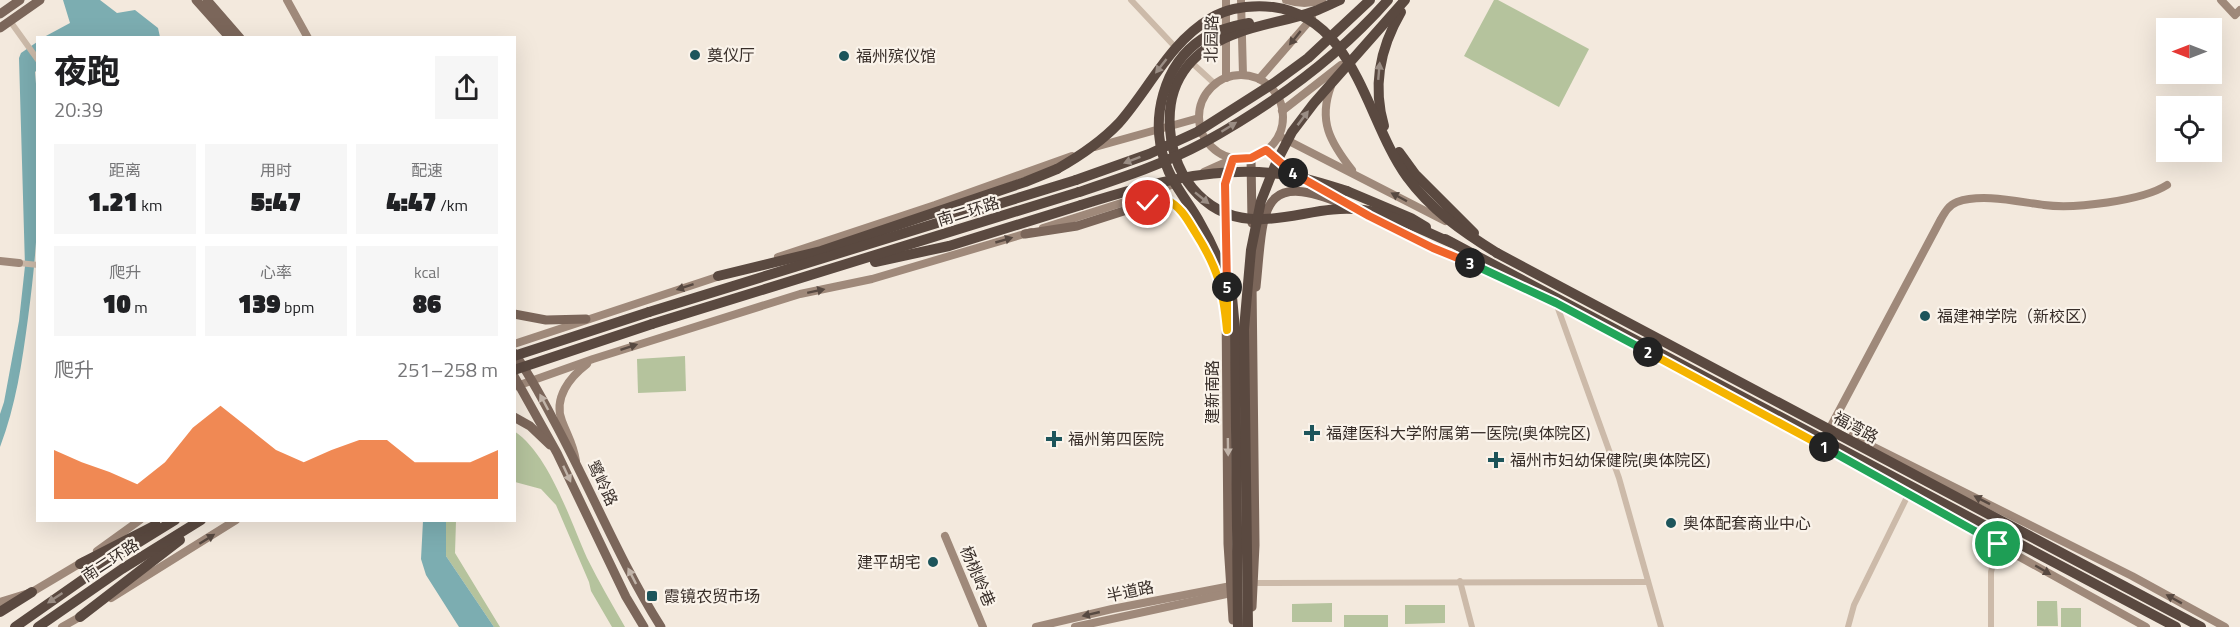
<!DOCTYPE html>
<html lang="zh">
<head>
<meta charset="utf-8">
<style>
	body { margin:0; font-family:"Titillium Web","Noto Sans SC",sans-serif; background:#f6f6f6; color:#202124; height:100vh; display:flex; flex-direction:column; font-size:22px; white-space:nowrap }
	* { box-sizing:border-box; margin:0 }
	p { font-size:20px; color:#757577 }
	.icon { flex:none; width:33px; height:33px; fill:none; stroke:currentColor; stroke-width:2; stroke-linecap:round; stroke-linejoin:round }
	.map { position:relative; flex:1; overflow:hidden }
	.side { position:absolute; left:36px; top:36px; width:480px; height:486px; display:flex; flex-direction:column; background:#fff; border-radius:0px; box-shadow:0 6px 24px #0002 }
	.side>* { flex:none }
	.needle { width:39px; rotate:270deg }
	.buttons { position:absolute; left:2156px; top:18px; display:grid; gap:12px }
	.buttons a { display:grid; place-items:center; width:66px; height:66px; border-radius:0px; background:#fff; box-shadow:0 6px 24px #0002; font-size:30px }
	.pin { position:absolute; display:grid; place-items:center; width:51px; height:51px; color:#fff; margin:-26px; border:3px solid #fff; border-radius:50%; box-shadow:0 2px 6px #0007 }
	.km { position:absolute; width:30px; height:30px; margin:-15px; border-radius:50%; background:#222; color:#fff; font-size:16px; line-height:30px; text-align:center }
	.round { display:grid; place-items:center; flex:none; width:63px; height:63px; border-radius:0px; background:#f6f6f6 }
	.overview { display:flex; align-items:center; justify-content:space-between; height:102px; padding:0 18px }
	h1 { font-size:33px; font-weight:800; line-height:45px }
	.stats { display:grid; grid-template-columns:repeat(3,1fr); gap:9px; height:102px; padding:6px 18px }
	.stats div { display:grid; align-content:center; border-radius:0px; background:#f6f6f6; text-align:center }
	.stats b { font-size:26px; font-weight:800 }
	.stats small { font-size:16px; font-weight:400 }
	.stats p { font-size:16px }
	.chart { height:168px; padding:12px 18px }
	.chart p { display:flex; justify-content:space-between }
	.chart svg { width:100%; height:108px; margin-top:6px; fill:#ea580c; opacity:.7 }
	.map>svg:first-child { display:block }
</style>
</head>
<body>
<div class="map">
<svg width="2240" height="627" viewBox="0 0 2240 627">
	<rect width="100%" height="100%" fill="#f3e9dd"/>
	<g fill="#b5c39d">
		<path d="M1494 0H1498L1589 49 1559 107 1464 56Z"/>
		<path d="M685 356 686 391 638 393 637 359Z"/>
		<path d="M514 431C549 454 570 520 587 558 599 582 612 604 625 627H612L591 591 589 582 556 505 541 489 515 482Z"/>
		<path d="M446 521H456L455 553 500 627H494L446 556Z"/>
		<path d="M2037 601H2057L2058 626H2037Z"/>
		<path d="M1332 603V622H1292V604Z"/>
		<path d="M1405 605H1445V623L1405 624Z"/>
		<rect x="2061" y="608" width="20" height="19"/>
		<rect x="1344" y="615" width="44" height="12"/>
	</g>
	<g fill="#7cadb1">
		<path d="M63 0H100L117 13 135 10 158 28 160 37H44L70 23Z"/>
		<path d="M37 42V70L35 72C43 154 39 237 28 318 22 363 16 405 0 447V414L4 402 19 321 25 266 19 58 21 53Z"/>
		<path d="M423 521H446V556L494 627H459L426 575 421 559Z"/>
	</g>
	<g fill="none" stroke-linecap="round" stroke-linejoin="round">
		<g stroke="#ccbaa9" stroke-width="6">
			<path d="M1131 0 1177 49"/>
			<path d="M10 21 38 60"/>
			<path d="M1191 62 1215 84"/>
			<path d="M19 263 38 265"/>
			<path d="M1556 303 1619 478 1661 627"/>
			<path d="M1460 581 1472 627"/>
			<path d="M1254 583 1648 582"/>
			<path d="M1848 627 1854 605 1908 495"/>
			<path d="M1991 627V572L1998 544"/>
		</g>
		<g stroke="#9f897a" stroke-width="8">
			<path d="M287 0 308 38"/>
			<path d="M1241 0 1243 75"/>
			<path d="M1286 0C1299 4 1310 4 1322 0"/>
			<path d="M2221 0 2235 15 2240 10"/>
			<circle cx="1241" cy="117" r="42"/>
			<path d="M1226 78V0"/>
			<path d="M1259 79 1312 18"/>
			<path d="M1331 86C1318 121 1330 142 1352 170"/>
			<path d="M1282 111 1341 65"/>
			<path d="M1279 136 1445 221"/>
			<path d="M1095 147 1199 118"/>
			<path d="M1266 150 1287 169 1296 175"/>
			<path d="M1204 172 1233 159"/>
			<path d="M1313 184 1343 201"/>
			<path d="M1362 212 1433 248 1557 304"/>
			<path d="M1043 228 1143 196 1176 183"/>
			<path d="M778 257 935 205 1072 156"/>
			<path d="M0 261 19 263"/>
			<path d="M514 344 723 275"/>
			<path d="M514 387 593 359 800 294 872 279 1031 232"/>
			<path d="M1831 426 1941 219C1945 212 1949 205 1957 202 1982 193 2019 202 2044 205 2074 209 2142 201 2167 185"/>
			<path d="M1804 435 1908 495 2146 627"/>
			<path d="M1852 436 2132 576 2225 627"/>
			<path d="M576 461C573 443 568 437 562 421 553 398 570 377 587 364"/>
			<path d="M945 536 983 627"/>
			<path d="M97 551 140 520"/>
			<path d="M111 598 236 520"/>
			<path d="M0 602 32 592 84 561"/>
			<path d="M62 627 85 614"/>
			<path d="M1036 627 1112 609 1231 586"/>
			<path d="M1075 627 1231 593"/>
		</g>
		<g stroke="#7b665a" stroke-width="9">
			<path d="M196 0 230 38"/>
			<path d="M207 0 240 38"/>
			<path d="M0 14 20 0"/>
			<path d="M0 28 40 0"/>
			<path d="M1251 158 1252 223"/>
			<path d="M1233 159 1225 184 1228 544 1233 620"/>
			<path d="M1025 234 1077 226 1158 200C1186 196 1217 268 1222 290"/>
			<path d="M1256 287C1264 210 1257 165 1352 208"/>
			<path d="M514 314 546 320 586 319"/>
			<path d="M514 353C530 375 542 398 554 421 591 489 620 562 661 627"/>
			<path d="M514 376 557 453 626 597 644 627"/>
			<path d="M514 417 530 426 550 445"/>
			<path d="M1252 607 1255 545 1252 282"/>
		</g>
		<g stroke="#5a4940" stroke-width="10">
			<path d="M1347 191 1411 218 1426 227"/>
			<path d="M1445 239 2176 627"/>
			<path d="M1497 253 2201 627"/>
			<path d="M875 262 949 246 1081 205"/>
			<path d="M718 276 821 251 1025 182 1057 169"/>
			<path d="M1232 297 1235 329 1238 627"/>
			<path d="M649 312 1076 180"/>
			<path d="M652 324 1079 192"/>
			<path d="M80 564 156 525"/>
			<path d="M0 612 32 592"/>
			<path d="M80 617 180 540"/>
			<path d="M15 627 115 557 175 520"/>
			<path d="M38 627 122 569 201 520"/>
		</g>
		<g stroke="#5a4940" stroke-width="10">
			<path d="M1340 0C1331 4 1323 8 1315 11 1291 20 1265 23 1240 32 1194 48 1166 79 1170 129 1174 181 1210 222 1264 219 1297 218 1329 205 1363 210 1394 214 1423 231 1452 243"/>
			<path d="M1384 126C1372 85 1380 48 1401 12"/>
			<path d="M1399 152 1415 174 1474 233"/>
			<path d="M1057 169C1080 156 1101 142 1119 123 1150 88 1169 43 1211 18 1230 7 1251 5 1273 7 1356 18 1366 121 1407 177 1431 210 1463 232 1497 253"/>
			<path d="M1076 180 1149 154 1197 132 1274 83 1308 58 1370 0"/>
			<path d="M1079 192C1121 178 1164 164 1203 143 1270 106 1337 58 1388 0"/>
			<path d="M1081 205C1145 185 1212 165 1280 174 1303 177 1325 184 1347 191"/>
			<path d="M1232 297C1224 271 1213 245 1199 221 1188 201 1172 184 1165 162 1150 119 1163 65 1202 39 1216 30 1233 26 1249 23"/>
			<path d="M514 356 649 312"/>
			<path d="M514 370 652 324"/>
			<path d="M1248 627 1244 329 1251 250 1261 201 1276 163 1292 132 1314 103 1405 0"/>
		</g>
	</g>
	<defs><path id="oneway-solid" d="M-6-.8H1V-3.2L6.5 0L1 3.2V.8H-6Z" transform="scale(1.5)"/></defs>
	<g fill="#574941">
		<use href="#oneway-solid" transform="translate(1295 38) rotate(129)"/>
		<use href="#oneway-solid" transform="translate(1399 197) rotate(-152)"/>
		<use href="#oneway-solid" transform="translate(1004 240) rotate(-16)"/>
		<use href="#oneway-solid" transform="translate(685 287) rotate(162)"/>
		<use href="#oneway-solid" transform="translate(816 291) rotate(-12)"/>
		<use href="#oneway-solid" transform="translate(629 347) rotate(-18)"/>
		<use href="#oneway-solid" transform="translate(1982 500) rotate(-153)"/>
		<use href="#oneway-solid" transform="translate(207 539) rotate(-32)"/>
		<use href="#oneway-solid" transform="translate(2043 570) rotate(30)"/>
		<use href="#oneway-solid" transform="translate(2174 599) rotate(-151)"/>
		<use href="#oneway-solid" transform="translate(1091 614) rotate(167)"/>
	</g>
	<g fill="#9a8d84">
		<use href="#oneway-solid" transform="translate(1161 66) rotate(128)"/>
		<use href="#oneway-solid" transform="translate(1379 71) rotate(-85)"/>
		<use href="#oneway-solid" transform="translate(1303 118) rotate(-53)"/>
		<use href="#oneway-solid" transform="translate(1229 127) rotate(-32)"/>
		<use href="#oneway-solid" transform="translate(1132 160) rotate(159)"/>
		<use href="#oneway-solid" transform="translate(1202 198) rotate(39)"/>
		<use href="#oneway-solid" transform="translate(55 598) rotate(146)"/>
	</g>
	<g fill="#c1b4a9">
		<use href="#oneway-solid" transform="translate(544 402) rotate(-118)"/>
		<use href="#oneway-solid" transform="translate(1228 447) rotate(89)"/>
		<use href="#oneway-solid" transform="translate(567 474) rotate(65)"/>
		<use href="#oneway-solid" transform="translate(632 576) rotate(-117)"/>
	</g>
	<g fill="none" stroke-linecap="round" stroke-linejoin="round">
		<defs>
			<path id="split-1" d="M1824 447 1998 544"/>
			<path id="split-2" d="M1648 352 1824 447"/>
			<path id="split-3" d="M1470 263 1556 303 1648 352"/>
			<path id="split-4" d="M1293 173 1369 216 1433 248 1470 263"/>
			<path id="split-5" d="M1227 287 1225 184 1233 159 1251 158 1266 150 1293 173"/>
			<path id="split-6" d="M1148 203 1167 200C1181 207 1187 219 1195 232 1218 268 1223 288 1227 330V287"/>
		</defs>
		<use href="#split-1" stroke="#fff" stroke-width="12"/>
		<use href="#split-2" stroke="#fff" stroke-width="12"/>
		<use href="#split-3" stroke="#fff" stroke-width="12"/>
		<use href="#split-4" stroke="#fff" stroke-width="12"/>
		<use href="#split-5" stroke="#fff" stroke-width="12"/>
		<use href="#split-6" stroke="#fff" stroke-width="12"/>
		<use href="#split-1" stroke="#22a559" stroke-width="8"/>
		<use href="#split-2" stroke="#f5b400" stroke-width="8"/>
		<use href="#split-3" stroke="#22a559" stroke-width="8"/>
		<use href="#split-4" stroke="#f0652b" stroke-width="8"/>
		<use href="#split-5" stroke="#f0652b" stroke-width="8"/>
		<use href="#split-6" stroke="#f5b400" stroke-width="8"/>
	</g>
	<g fill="#1d555b" stroke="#faf3ea" stroke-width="2">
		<circle cx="695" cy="55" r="6"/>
		<circle cx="844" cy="56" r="6"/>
		<circle cx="1925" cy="316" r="6"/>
		<path d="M1309 424h6v6h6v6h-6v6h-6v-6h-6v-6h6z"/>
		<path d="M1051 430h6v6h6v6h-6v6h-6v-6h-6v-6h6z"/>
		<path d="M1493 451h6v6h6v6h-6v6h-6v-6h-6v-6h6z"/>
		<circle cx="1671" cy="523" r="6"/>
		<circle cx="933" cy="562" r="6"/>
		<rect x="646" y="590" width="12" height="12" rx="3"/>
	</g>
	<g text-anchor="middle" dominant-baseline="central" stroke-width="4.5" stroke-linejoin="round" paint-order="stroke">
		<g font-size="16" fill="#382e29" stroke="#faf3ea">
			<text transform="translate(1211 39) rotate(-89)">北园路</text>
			<text transform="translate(968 211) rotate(-17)">南二环路</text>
			<text transform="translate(1212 392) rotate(-90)">建新南路</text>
			<text transform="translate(1856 427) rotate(28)">福湾路</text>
			<text transform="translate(603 483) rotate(64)">鹭岭路</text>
			<text transform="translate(110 560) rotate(-33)">南二环路</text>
			<text transform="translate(978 576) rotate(67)">杨桃岭巷</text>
			<text transform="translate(1130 591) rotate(-12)">半道路</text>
		</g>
		<g font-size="16" fill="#382e29" stroke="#faf3ea" text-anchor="start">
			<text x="707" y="55">奠仪厅</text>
			<text x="856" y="56">福州殡仪馆</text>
			<text x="1937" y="316">福建神学院（新校区）</text>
			<text x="1326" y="433">福建医科大学附属第一医院(奥体院区)</text>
			<text x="1068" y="439">福州第四医院</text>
			<text x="1510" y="460">福州市妇幼保健院(奥体院区)</text>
			<text x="1683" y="523">奥体配套商业中心</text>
			<text x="921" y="562" text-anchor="end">建平胡宅</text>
			<text x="664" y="596">霞镜农贸市场</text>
		</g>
	</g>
</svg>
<div class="buttons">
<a><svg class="needle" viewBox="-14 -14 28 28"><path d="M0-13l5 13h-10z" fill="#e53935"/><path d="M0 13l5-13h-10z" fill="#757577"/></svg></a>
<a><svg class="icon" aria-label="locate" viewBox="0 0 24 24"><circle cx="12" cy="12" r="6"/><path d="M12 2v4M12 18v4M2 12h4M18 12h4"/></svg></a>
</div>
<div class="pin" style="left:1998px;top:544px;background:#1e9e55"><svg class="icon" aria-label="arrive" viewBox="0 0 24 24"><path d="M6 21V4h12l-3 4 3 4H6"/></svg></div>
<div class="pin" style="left:1148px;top:203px;background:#d93025"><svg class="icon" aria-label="check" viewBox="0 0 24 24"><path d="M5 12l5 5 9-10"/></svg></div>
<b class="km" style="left:1824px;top:447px">1</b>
<b class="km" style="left:1648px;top:352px">2</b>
<b class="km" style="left:1470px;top:263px">3</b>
<b class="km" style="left:1293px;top:173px">4</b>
<b class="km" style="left:1227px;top:287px">5</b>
<section class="side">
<div class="overview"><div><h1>夜跑</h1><p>20:39</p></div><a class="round"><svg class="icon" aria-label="share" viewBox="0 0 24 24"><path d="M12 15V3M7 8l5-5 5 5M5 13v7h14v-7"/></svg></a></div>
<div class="stats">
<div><p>距离</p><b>1.21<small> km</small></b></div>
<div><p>用时</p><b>5:47</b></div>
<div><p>配速</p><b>4:47<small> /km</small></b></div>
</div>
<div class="stats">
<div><p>爬升</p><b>10<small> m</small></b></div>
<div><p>心率</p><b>139<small> bpm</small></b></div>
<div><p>kcal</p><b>86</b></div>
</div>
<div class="chart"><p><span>爬升</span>251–258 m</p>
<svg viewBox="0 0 160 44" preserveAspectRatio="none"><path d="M0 44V24L10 29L20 33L30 38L40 29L50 15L60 6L70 15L80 24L90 29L100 24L110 20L120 20L130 29L140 29L150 29L160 24V44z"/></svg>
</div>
</section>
</div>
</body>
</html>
